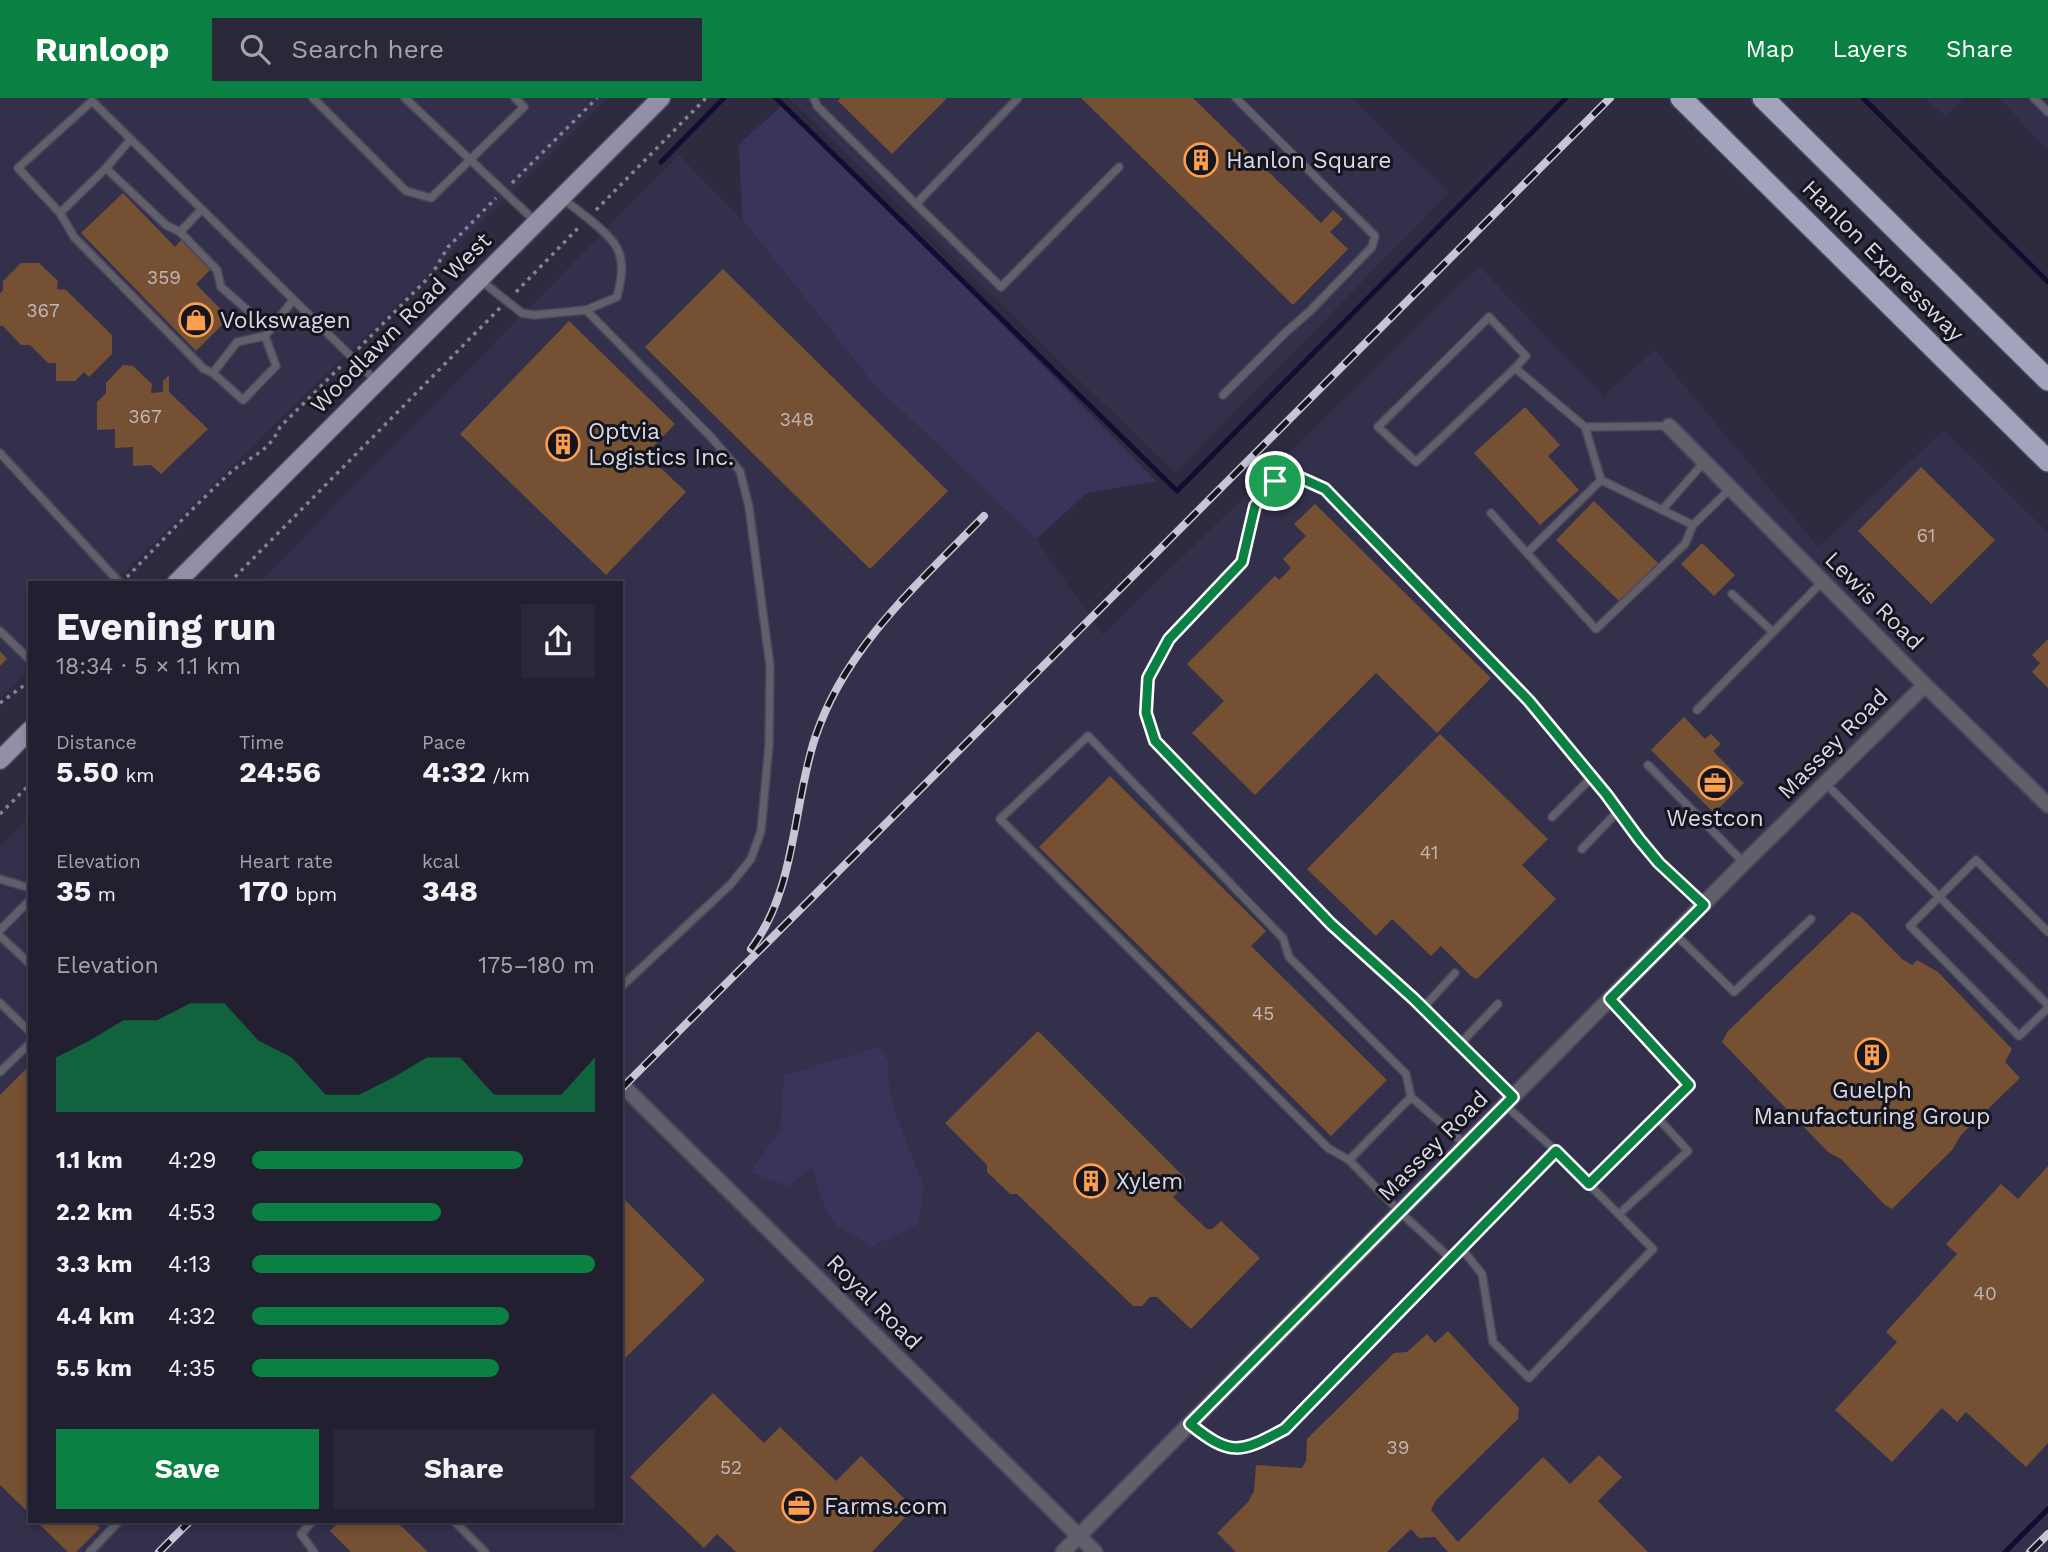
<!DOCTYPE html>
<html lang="en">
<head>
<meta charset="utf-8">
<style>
	body { margin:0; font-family:"Work Sans",sans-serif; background:#2a2838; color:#f1f3f6; height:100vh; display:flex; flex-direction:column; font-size:26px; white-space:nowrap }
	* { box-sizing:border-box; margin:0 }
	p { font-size:23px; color:#a2a3ab }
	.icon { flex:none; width:38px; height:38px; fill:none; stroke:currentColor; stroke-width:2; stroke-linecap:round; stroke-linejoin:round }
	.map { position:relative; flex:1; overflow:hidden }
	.drawer { position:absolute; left:28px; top:483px; width:595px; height:942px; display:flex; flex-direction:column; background:#222030; border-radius:0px; box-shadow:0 4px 10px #0003,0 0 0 2px #3f3e4c }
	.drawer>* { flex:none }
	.pin { position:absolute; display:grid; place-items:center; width:60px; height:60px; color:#fff; margin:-30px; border:4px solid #fff; border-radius:50%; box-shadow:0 2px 7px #0007 }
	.round { display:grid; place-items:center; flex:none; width:74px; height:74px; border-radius:0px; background:#2a2838 }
	.summary { display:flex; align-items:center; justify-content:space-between; height:119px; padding:0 28px }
	h1 { font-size:38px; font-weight:700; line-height:52px }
	.metrics { display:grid; grid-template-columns:repeat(3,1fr); gap:10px; height:119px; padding:7px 28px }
	.metrics div { display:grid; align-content:center }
	.metrics b { font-size:30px; font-weight:700 }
	.metrics small { font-size:19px; font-weight:400 }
	.metrics p { font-size:19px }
	.chart { height:196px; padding:14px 28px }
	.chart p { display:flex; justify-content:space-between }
	.chart svg { width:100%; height:126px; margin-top:7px; fill:#0b8043; opacity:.7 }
	.cta { display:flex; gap:14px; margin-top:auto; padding:14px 28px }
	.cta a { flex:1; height:80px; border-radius:0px; background:#0b8043; color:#fff; font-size:28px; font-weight:700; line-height:80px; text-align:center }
	.cta a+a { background:#2a2838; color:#f1f3f6 }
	ul { padding:0 28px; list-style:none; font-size:23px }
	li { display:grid; grid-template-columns:112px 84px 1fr; align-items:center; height:52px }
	li i { height:18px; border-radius:9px; background:#0b8043 }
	header { display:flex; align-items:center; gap:42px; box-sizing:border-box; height:98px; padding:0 35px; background:#0b8043; color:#fff }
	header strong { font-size:33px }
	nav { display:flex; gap:38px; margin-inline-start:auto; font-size:24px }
	.search { width:490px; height:63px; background:#2a2838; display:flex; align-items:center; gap:18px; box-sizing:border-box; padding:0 24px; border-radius:0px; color:#a2a3ab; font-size:26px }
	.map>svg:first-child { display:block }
</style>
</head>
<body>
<header>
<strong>Runloop</strong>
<div class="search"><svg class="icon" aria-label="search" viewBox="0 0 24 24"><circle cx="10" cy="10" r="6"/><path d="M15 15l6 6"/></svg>Search here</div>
<nav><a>Map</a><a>Layers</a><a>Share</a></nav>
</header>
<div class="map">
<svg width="2048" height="1454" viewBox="0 0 2048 1454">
	<rect width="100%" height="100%" fill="#2d2b40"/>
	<g fill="#33304c">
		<path d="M0 0H608L113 485H30V570L0 601Z"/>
		<path d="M789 0H1351L1449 95 1175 375Z"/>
		<path d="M1925 0H1964L1946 19Z"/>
		<path d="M1999 0H2048V52Z"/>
		<path d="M679 57 742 121 871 283 1036 441 1103 537 1479 168 1603 298 1655 252 1818 449 1944 332 2048 434V1454H0V748L30 718V1423H621V485H259Z"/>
	</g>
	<g fill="#39355a">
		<path d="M785 5 1156 383 1087 395 1036 441 871 283 742 121 739 46Z"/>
		<path d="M880 949 888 963V982L895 1014 924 1089 918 1126 869 1150C859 1137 854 1139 842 1131 823 1119 819 1090 812 1070L787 1088 750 1074 780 1033 784 977Z"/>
	</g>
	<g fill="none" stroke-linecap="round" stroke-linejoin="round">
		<g stroke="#140c30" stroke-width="5">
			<path d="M776 0 1177 393 1566 0"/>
			<path d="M1863 0 2048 184"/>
			<path d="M661 64 724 0"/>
			<path d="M2005 1454 2048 1411"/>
		</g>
	</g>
	<g fill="#765032">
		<path d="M840 0H947L892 56 838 3Z"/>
		<path d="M1081 0H1193L1321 125 1333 112 1343 121 1330 134 1348 151 1293 207Z"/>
		<path d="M123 95 175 149 181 142 210 172 196 186 229 220 196 253 81 135Z"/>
		<path d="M21 165H39L58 183 57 191 66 192 112 237V256L89 279 84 274 75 283H56V265H48L30 247H21L3 228H0V195L3 192V183Z"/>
		<path d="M723 171 948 393 870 471 645 249Z"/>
		<path d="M569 223 675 326 646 356 686 394 606 477 460 336Z"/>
		<path d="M123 267 133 268 152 286 151 295 163 294V283L169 277V294L208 331 161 376 151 367 133 368V349L115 350V331L97 332V304L106 295V285Z"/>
		<path d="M1525 309 1560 347 1548 358 1579 392 1540 427 1474 355Z"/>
		<path d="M1921 369 1995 442 1931 506 1858 433Z"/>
		<path d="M1594 403 1658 465 1620 504 1556 442Z"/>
		<path d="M1315 406 1491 580 1437 635 1376 575 1255 697 1192 635 1224 603 1187 566 1275 478 1279 482 1291 470 1283 461 1306 438 1294 426Z"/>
		<path d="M1702 445 1735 477 1714 498 1681 466Z"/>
		<path d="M2048 541V590L2032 574 2040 565 2032 557Z"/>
		<path d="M0 553 7 561 0 568Z"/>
		<path d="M1684 619 1705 641 1711 636 1721 646 1713 653 1744 685 1714 715 1651 652Z"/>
		<path d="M1440 636 1548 741 1522 767 1556 801 1477 881 1471 878 1441 848 1431 858 1392 821 1376 838 1307 771Z"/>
		<path d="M1110 678 1266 833 1251 848 1387 982 1331 1038 1039 749Z"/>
		<path d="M1852 814 1860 818 1902 861 1912 867 1917 862 1938 874 2012 951 2005 964 2020 980 1961 1037 1952 1052 1892 1111 1885 1107 1841 1061 1828 1054 1722 944 1728 933Z"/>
		<path d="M1038 933 1185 1080V1086L1173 1099 1207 1131H1212L1221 1123 1260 1160 1191 1231 1157 1199H1150L1142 1208H1133L1017 1096H1010L987 1074V1067L945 1025Z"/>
		<path d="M30 967V1416L0 1387V997Z"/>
		<path d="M2048 1068V1345L2026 1369 1966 1314 1957 1324 1942 1310 1892 1364 1835 1312 1897 1244 1886 1234 1957 1156 1946 1146 2001 1086 2018 1101Z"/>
		<path d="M625 1102 705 1182 621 1264V1105Z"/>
		<path d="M1448 1233 1519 1310 1518 1321 1436 1402 1431 1412 1458 1444 1543 1359 1570 1386 1599 1357 1622 1379 1598 1403 1648 1454H1448L1435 1439 1419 1440 1411 1431 1387 1454H1236L1217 1435 1248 1404 1254 1393 1256 1367 1302 1370 1306 1363 1307 1341 1394 1255 1407 1254 1427 1236 1435 1245Z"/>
		<path d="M713 1295 764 1345 780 1329 836 1383 861 1358 914 1410 872 1454H736L717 1436 704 1450 630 1379Z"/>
		<path d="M36 1423H93L100 1430 76 1454H68Z"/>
		<path d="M340 1423H396L428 1454H351L330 1433Z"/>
	</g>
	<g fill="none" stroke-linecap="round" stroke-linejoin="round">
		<defs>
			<g id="lane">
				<path d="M313 0 406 93 431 100 524 9 515 0"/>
				<path d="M405 0 536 124"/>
				<path d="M814 0 817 8 916 106 1018 0"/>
				<path d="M2034 0 2048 14"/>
				<path d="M130 42 106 70 166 127 180 134 217 172 221 189 270 232"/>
				<path d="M106 70 60 115 18 70 92 3 376 283"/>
				<path d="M916 106 1001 189 1119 69"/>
				<path d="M60 115 74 139 204 271 213 275"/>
				<path d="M180 134 201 112"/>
				<path d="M480 182 522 215 534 217 586 212 617 199C621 183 625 165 617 150 610 135 577 112 563 101"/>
				<path d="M586 212 710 338 740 373 749 409 770 568 769 647 761 733 751 761 731 786 621 889"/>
				<path d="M265 238 237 244 213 275 243 302 276 268 265 238 293 202"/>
				<path d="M1515 270 1526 258 1489 219 1378 329 1416 364 1515 270 1585 329 1669 328"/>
				<path d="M1223 297 1285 235 1310 213 1372 149 1375 138 1236 0"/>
				<path d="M0 355 120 485"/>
				<path d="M1601 382 1693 427 1731 390"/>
				<path d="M1662 412 1705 363"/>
				<path d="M1491 415 1527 455 1601 382 1585 329"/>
				<path d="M1527 455 1596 531 1685 446 1693 427"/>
				<path d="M1732 496 1773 534"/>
				<path d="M0 533 30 562"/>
				<path d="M1697 612 1822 484"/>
				<path d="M1648 667 1744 765"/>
				<path d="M1825 685 2048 907"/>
				<path d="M1552 719 1592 679"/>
				<path d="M1582 751 1618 713"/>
				<path d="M0 781 30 790"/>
				<path d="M0 832 30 802"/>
				<path d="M2048 834 1976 762 1910 828 2019 938 2048 910"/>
				<path d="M1675 836 1734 894 1811 821"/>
				<path d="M0 838 30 866"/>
				<path d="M0 905 30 934"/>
				<path d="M1423 910 1455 875"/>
				<path d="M1460 946 1498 906"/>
				<path d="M0 974 30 945"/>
				<path d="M1513 999 1414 901 1331 826 1155 643 1146 615 1148 580 1169 541 1242 464 1255 408 1275 383 1294 377 1325 391 1529 603 1606 696 1639 741 1659 765 1704 807"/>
				<path d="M1349 1062 1328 1050 1000 721 1088 638 1283 840 1289 859 1406 976 1411 999"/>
				<path d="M1589 1086 1689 987 1610 901"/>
				<path d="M1619 1116 1688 1053 1657 1019"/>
				<path d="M1462 1151 1482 1176 1493 1244 1529 1280 1653 1151 1556 1053"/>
				<path d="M1452 1162 1556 1053 1505 1007"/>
				<path d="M1190 1326C1231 1359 1240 1355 1285 1331L1452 1162 1400 1114 1349 1062 1411 999 1466 1047"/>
				<path d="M313 1423 301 1436 314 1454"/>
				<path d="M454 1423 485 1454"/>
				<path d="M90 1454 119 1423"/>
			</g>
			<g id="street">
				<path d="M1669 328 1925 587 2048 707"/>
				<path d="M621 986 1095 1454"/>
				<path d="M1063 1454 1744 765 1925 587"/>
			</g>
			<g id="primary">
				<path d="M176 485 661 0"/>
				<path d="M0 662 30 632"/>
			</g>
			<g id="highway">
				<path d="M1681 0 2048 363"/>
				<path d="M1763 0 2048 282"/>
			</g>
		</defs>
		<use href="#lane" stroke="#49475b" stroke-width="10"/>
		<use href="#street" stroke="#49475b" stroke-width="18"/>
		<use href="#primary" stroke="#49475b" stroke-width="21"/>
		<use href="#highway" stroke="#49475b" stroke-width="24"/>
		<g stroke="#848294" stroke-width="3.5" stroke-dasharray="3.5 5" stroke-linecap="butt">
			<path d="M512 85 597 0"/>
			<path d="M596 112 706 0"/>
			<path d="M516 194 581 127"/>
			<path d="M358 251 432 176 448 149 496 100"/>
			<path d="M127 479C161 444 194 408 230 375 249 358 268 356 280 329L342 267"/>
			<path d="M229 485 500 210"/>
			<path d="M0 605 30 583"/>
			<path d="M0 716 30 686"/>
		</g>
		<use href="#lane" stroke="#605f6a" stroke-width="7"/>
		<use href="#street" stroke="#605f6a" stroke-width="14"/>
		<use href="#primary" stroke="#9190a6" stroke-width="18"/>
		<use href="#highway" stroke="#a4a3bd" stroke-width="21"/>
		<defs>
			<g id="rail">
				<path d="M751 851C797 789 792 710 815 640 845 549 919 485 984 418"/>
				<path d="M621 991 1610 0"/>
				<path d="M159 1454 190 1423"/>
				<path d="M2030 1454 2048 1436"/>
			</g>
		</defs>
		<use href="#rail" stroke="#c7c6d5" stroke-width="8"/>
		<use href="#rail" stroke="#15151e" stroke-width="5" stroke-dasharray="16" stroke-linecap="butt"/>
	</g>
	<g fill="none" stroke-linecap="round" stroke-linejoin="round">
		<defs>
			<path id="route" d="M1294 377 1325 391 1529 603 1606 696 1639 741 1659 765 1704 807 1610 901 1689 987 1589 1086 1556 1053 1285 1331C1240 1355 1231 1359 1190 1326L1513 999 1414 901 1331 826 1155 643 1146 615 1148 580 1169 541 1242 464 1255 408 1275 383Z"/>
		</defs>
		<use href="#route" stroke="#fff" stroke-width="14"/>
		<use href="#route" stroke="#0b8043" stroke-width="9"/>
	</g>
	<defs>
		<symbol id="building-ring" viewBox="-11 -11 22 22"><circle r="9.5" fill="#15151e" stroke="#fb9e50" stroke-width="1.5"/><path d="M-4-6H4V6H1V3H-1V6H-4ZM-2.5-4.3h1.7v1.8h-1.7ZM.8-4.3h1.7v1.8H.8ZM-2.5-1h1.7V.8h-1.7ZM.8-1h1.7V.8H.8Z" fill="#fb9e50"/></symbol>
		<symbol id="shop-ring" viewBox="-11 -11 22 22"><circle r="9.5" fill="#15151e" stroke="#fb9e50" stroke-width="1.5"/><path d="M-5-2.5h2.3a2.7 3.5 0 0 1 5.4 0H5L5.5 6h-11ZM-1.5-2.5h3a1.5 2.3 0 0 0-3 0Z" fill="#fb9e50"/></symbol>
		<symbol id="office-ring" viewBox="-11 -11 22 22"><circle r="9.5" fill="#15151e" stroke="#fb9e50" stroke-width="1.5"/><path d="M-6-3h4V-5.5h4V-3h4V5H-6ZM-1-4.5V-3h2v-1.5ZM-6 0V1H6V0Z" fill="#fb9e50"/></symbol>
	</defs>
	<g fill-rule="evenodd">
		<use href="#building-ring" x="1182" y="43" width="38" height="38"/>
		<use href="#shop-ring" x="177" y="203" width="38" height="38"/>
		<use href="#building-ring" x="544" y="327" width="38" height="38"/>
		<use href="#office-ring" x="1696" y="666" width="38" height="38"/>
		<use href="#building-ring" x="1853" y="938" width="38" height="38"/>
		<use href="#building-ring" x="1072" y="1064" width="38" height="38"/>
		<use href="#office-ring" x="780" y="1389" width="38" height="38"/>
	</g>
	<g text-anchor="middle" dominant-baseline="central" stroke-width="6" stroke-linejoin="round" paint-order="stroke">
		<g font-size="19" fill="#c0b6b9">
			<text x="164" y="179">359</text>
			<text x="43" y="212">367</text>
			<text x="145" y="318">367</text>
			<text x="797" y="321">348</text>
			<text x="1926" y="437">61</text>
			<text x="1429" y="754">41</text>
			<text x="1263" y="915">45</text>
			<text x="1985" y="1195">40</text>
			<text x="1398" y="1349">39</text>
			<text x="731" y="1369">52</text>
		</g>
		<g font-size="23" fill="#d9d8e6" stroke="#15151e" text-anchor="start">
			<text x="1226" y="62">Hanlon Square</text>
			<text x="220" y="222">Volkswagen</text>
			<text x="588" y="333">Optvia<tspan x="588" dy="26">Logistics Inc.</tspan></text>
			<text x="1715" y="720" text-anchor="middle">Westcon</text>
			<text x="1872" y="992" text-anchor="middle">Guelph<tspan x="1872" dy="26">Manufacturing Group</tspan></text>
			<text x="1116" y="1083">Xylem</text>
			<text x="824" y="1408">Farms.com</text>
		</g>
		<g font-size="23" fill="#d9d8e6" stroke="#15151e">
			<text transform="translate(1883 163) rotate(45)">Hanlon Expressway</text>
			<text transform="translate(401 225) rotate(-45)">Woodlawn Road West</text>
			<text transform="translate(1874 503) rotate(45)">Lewis Road</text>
			<text transform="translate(1833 646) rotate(-45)">Massey Road</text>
			<text transform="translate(1433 1048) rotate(-45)">Massey Road</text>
			<text transform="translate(874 1204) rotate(45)">Royal Road</text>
		</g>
	</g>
</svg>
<div class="pin" style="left:1275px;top:383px;background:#1e9e55"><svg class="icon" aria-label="arrive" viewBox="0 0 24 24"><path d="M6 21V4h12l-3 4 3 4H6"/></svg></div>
<section class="drawer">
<div class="summary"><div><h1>Evening run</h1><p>18:34 · 5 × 1.1 km</p></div><a class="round"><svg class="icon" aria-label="share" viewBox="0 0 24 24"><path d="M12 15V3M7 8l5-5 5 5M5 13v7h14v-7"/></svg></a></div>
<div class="metrics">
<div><p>Distance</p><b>5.50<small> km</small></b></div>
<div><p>Time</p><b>24:56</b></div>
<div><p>Pace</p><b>4:32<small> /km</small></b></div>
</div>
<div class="metrics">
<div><p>Elevation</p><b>35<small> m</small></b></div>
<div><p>Heart rate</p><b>170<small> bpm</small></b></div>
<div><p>kcal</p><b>348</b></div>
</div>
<div class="chart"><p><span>Elevation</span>175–180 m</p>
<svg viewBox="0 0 160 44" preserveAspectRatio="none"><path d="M0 44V25L10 19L20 12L30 12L40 6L50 6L60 19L70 25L80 38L90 38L100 32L110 25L120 25L130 38L140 38L150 38L160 25V44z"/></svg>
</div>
<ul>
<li><b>1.1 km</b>4:29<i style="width:79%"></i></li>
<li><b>2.2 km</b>4:53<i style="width:55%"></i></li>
<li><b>3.3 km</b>4:13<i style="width:100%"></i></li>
<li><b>4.4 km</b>4:32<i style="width:75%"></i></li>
<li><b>5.5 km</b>4:35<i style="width:72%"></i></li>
</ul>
<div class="cta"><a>Save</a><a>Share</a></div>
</section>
</div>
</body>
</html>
